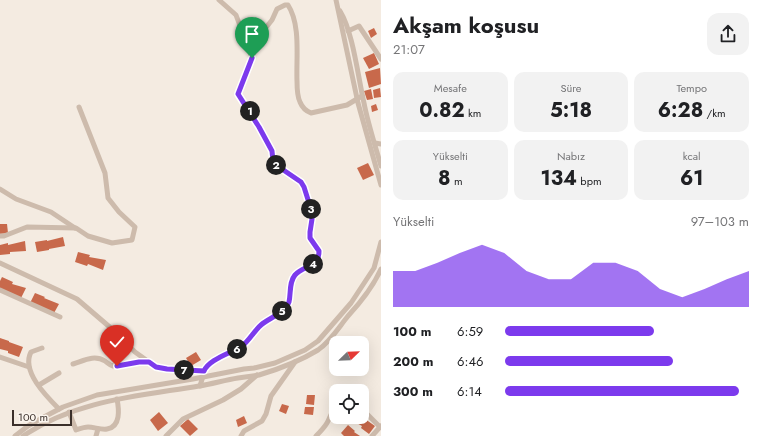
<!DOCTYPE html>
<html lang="tr">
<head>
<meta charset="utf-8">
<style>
	body { margin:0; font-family:Jost,sans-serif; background:#f2f2f2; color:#202124; height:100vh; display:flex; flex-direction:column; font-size:15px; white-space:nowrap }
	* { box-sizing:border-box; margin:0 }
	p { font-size:13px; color:#757577 }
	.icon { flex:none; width:22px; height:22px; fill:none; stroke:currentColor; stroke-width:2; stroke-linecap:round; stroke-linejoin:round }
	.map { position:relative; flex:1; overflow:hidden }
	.panel { display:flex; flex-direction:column; background:#fff; width:380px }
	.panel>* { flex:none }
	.needle { width:26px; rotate:67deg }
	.buttons { position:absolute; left:329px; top:336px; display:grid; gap:8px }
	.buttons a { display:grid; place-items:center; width:40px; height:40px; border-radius:8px; background:#fff; box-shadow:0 4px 16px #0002; font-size:20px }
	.scale { position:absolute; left:12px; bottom:10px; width:60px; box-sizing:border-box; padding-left:4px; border:2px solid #3b302b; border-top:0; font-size:11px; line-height:14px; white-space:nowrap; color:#3b302b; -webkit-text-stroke:3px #fbf5ee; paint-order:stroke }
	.pin { position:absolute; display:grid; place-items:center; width:34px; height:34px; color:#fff; margin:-41px -17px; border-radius:50% 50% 50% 0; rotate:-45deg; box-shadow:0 0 4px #0007 }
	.pin .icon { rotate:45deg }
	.km { position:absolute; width:20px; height:20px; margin:-10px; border-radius:50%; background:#222; color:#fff; font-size:11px; line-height:20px; text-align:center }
	.round { display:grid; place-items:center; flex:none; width:42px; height:42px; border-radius:12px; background:#f2f2f2 }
	.overview { display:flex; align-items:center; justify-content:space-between; height:68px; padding:0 12px }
	h1 { font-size:22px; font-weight:700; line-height:30px }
	.metrics { display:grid; grid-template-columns:repeat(3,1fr); gap:6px; height:68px; padding:4px 12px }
	.metrics div { display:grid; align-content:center; border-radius:10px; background:#f2f2f2; text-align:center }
	.metrics b { font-size:20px; font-weight:700 }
	.metrics small { font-size:11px; font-weight:400 }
	.metrics p { font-size:11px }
	.chart { height:112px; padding:8px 12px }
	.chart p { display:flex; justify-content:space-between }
	.chart svg { width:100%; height:72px; margin-top:4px; fill:#7c3aed; opacity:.7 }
	ul { padding:0 12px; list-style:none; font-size:13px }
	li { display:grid; grid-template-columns:64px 48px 1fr; align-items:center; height:30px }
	li i { height:10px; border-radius:5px; background:#7c3aed }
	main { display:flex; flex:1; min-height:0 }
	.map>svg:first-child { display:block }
</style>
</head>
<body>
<main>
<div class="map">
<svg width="381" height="436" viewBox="0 0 381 436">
	<rect width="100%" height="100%" fill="#f4ebe1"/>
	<g fill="#c8694b">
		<path d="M374 28 377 34 371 38 368 31Z"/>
		<path d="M374 53 379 64 369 69 363 58Z"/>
		<path d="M380 68 381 84 369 88 365 72Z"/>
		<path d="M380 88 381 97 374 98 373 90Z"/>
		<path d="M371 89 373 99 367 100 364 91Z"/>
		<path d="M376 104 378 110 372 112 371 106Z"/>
		<path d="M368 163 374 175 363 180 357 168Z"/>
		<path d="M0 224H7L8 233 0 234Z"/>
		<path d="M63 237 65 246 49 249V250L37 252 35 242 47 240V241Z"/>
		<path d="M25 241 26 251 10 252V254L0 255V245L8 243V245Z"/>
		<path d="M78 252 90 255 89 257 106 260 103 270 88 264 87 266 75 262Z"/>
		<path d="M2 277 13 282 12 284 26 288 21 298 0 289V281Z"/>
		<path d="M35 293 45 297 44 298 59 304 54 313 30 303Z"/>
		<path d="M0 338 9 341V342L23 347 19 357 8 353V351L0 349Z"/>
		<path d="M196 352 201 360 191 366 186 358Z"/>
		<path d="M307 395H315L314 405 306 404Z"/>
		<path d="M282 404 289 406 286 414 279 411Z"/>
		<path d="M305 407H314L313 415 304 414Z"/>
		<path d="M159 412 168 423 158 431 150 420Z"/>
		<path d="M362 414 366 418 365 419 375 426 369 434 361 428 362 426 353 421 356 417H362Z"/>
		<path d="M244 416 247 423 238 427 236 420Z"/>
		<path d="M188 419 198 429 190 436 180 426Z"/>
		<path d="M348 425 355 431 354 432 360 436H344L341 433Z"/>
	</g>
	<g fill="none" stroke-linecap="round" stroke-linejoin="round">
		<g stroke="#cdbbac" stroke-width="5">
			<path d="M219 0 236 15 252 58"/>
			<path d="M336 0 358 103 381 185"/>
			<path d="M340 11C353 32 358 77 364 103 368 124 375 145 381 166"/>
			<path d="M348 31 359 26 381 59"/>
			<path d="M375 143 381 144"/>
			<path d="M0 189 16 199 51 212 75 228"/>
			<path d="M0 236H4L27 227 76 228 88 236 112 243 132 240 135 227 119 212 108 198 105 173 79 107"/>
			<path d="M0 263 77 299 112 329 135 352 156 367 167 369 204 371"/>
			<path d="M0 290 60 317"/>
			<path d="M42 348 31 352C21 371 46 396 59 409"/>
			<path d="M0 357 29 367"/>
			<path d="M73 364C83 361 94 354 105 361 108 363 109 365 113 366L139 362H148"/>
			<path d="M39 385 59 373"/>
			<path d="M200 386 206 366 211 362 244 345 261 325 283 310 289 303 292 280 295 275 314 264 318 260 319 251 310 238V232L312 219 310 206 304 187 301 182 276 165 273 161 272 151 259 127 238 94 256 46 264 30 272 20 277 9 285 5H288C301 25 296 58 297 81 297 88 297 96 300 102 302 107 306 111 311 113L347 105 362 96"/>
			<path d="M362 409 380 427"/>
			<path d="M69 412 76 430C79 429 84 427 88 427 94 427 101 430 107 429 121 427 119 409 117 399"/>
			<path d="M15 436 28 426 44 417 63 407 97 395 193 379 244 369 254 368 275 363 305 350 318 341 351 303 374 268 381 242"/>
			<path d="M23 436C76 400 139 396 199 386 212 384 225 380 238 378 245 377 252 376 259 375 279 369 300 361 318 350 330 342 339 327 348 316 361 302 373 287 381 269"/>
			<path d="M96 436 98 429"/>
			<path d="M166 436 183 419 223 400 241 389 257 375"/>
			<path d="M241 436 244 431 262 421 266 414 271 396 295 362"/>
			<path d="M316 436C320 432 324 428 327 423 330 418 331 411 336 409"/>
			<path d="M372 436 381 426"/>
		</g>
	</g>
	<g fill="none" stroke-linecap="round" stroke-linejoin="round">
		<defs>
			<path id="route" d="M117 366 139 362H149L156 367 167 369 204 371C209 359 232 353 242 346 249 341 254 331 261 325 269 318 285 313 289 302 291 293 289 282 295 275 304 265 319 268 319 251L310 238V232L312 219 310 206 304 187 301 182 276 165 273 161 272 151 259 127 238 94 252 58"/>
		</defs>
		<use href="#route" stroke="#fff" stroke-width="8"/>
		<use href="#route" stroke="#7c3aed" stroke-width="5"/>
	</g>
</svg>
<div class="buttons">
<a><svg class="needle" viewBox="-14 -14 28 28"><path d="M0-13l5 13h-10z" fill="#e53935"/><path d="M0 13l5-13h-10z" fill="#757577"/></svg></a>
<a><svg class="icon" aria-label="locate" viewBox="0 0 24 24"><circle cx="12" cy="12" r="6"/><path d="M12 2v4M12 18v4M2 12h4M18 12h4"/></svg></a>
</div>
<div class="scale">100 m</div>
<div class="pin" style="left:252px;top:58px;background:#1e9e55"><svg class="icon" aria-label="arrive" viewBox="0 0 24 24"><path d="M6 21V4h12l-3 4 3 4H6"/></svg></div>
<div class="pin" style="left:117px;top:366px;background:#d93025"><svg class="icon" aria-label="check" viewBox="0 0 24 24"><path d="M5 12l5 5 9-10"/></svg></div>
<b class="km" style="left:250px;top:111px">1</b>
<b class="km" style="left:276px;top:165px">2</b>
<b class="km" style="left:311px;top:209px">3</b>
<b class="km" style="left:313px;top:264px">4</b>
<b class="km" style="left:282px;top:311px">5</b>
<b class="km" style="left:237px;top:349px">6</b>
<b class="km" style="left:184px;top:370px">7</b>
</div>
<section class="panel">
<div class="overview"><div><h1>Akşam koşusu</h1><p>21:07</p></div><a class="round"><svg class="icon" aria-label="share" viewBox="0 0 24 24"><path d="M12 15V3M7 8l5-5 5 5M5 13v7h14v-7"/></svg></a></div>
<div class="metrics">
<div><p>Mesafe</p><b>0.82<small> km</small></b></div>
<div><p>Süre</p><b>5:18</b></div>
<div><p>Tempo</p><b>6:28<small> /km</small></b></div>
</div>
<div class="metrics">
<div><p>Yükselti</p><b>8<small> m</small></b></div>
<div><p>Nabız</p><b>134<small> bpm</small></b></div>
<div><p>kcal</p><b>61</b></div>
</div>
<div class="chart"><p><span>Yükselti</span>97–103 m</p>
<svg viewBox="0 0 160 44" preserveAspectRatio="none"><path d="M0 44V22L10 22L20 17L30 11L40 6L50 11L60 22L70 27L80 27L90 17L100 17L110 22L120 33L130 38L140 33L150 27L160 22V44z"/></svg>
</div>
<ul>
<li><b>100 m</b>6:59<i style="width:61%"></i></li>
<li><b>200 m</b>6:46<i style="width:69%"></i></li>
<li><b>300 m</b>6:14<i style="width:96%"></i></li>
</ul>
</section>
</main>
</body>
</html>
